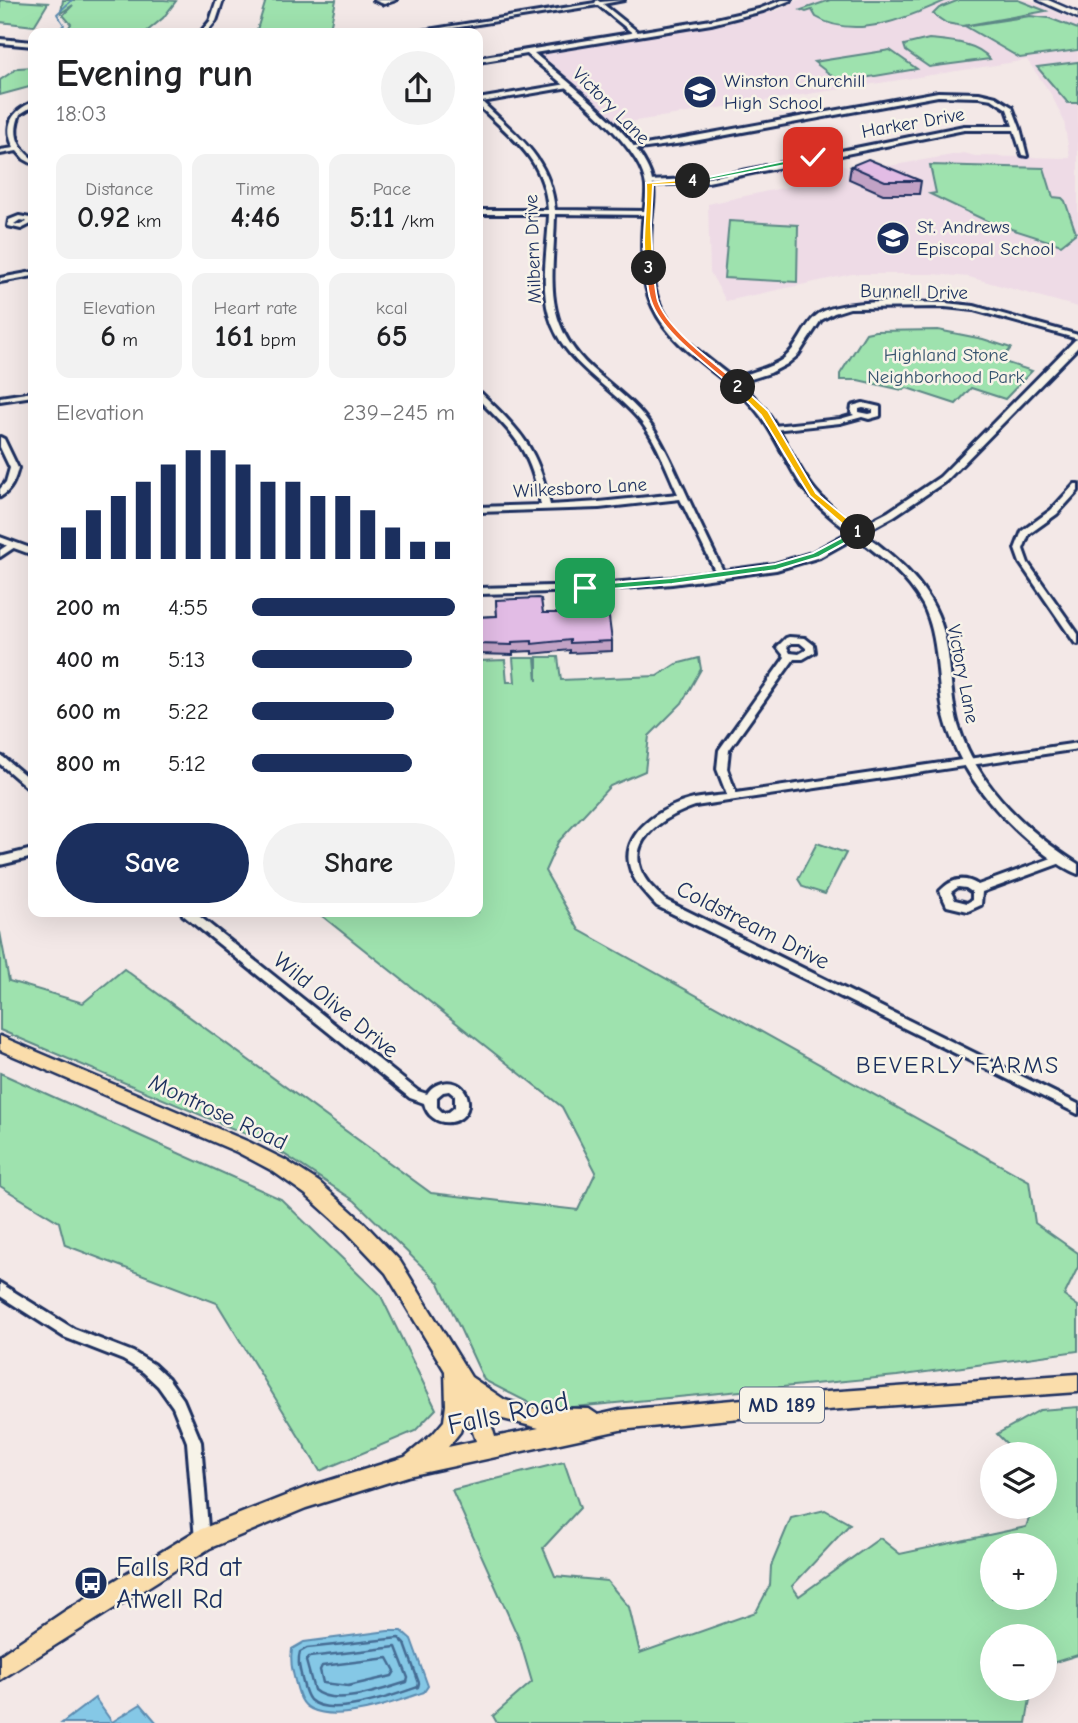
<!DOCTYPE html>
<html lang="en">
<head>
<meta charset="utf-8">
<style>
	body { margin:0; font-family:"Comic Neue",sans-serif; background:#f2f2f2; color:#202124; height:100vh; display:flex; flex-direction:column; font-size:26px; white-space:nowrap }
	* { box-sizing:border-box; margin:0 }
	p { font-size:23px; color:#757577 }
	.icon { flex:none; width:38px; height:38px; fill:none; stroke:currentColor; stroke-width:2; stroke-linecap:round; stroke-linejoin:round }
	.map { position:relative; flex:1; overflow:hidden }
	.panel { position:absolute; left:28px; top:28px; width:455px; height:889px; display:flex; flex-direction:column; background:#fff; border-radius:14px; box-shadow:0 7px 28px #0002 }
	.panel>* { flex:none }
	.fabs { position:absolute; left:980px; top:1442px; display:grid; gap:14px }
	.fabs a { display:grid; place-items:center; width:77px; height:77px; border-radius:50%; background:#fff; box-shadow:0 7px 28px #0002; font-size:35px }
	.pin { position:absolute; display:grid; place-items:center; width:60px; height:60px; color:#fff; margin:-30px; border-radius:14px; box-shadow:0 4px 10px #0006 }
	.km { position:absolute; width:35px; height:35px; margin:-18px; border-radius:50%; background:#222; color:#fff; font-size:19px; line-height:35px; text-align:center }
	.round { display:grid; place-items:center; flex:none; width:74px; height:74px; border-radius:37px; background:#f2f2f2 }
	.head { display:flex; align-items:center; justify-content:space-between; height:119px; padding:0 28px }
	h1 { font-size:38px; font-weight:800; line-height:52px }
	.metrics { display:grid; grid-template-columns:repeat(3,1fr); gap:10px; height:119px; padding:7px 28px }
	.metrics div { display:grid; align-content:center; border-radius:14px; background:#f2f2f2; text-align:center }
	.metrics b { font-size:30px; font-weight:800 }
	.metrics small { font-size:19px; font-weight:400 }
	.metrics p { font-size:19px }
	.chart { height:196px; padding:14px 28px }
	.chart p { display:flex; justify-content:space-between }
	.chart svg { width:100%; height:126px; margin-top:7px; stroke:#1b2f5e; stroke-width:6 }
	.button { display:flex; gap:14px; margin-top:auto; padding:14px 28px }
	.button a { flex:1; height:80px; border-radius:42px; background:#1b2f5e; color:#fff; font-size:28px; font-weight:800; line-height:80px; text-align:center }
	.button a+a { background:#f2f2f2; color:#202124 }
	ul { padding:0 28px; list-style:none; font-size:23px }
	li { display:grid; grid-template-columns:112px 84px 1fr; align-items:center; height:52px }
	li i { height:18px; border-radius:9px; background:#1b2f5e }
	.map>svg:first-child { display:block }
</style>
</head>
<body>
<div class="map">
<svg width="1078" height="1723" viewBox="0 0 1078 1723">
	<rect width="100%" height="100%" fill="#f3e8e7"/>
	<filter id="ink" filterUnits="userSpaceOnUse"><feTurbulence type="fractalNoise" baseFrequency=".0143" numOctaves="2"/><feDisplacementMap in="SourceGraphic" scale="14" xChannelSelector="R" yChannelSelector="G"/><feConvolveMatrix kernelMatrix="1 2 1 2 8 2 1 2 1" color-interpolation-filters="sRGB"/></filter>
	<g filter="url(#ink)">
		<path fill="#eedbe6" d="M797 0H1030L1078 22V307L969 277 933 274H852L726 301 710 272 708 204 796 185 767 170 833 158 854 172 964 153 975 156 1070 158 1064 121 1051 94 1027 60 616 124 538 55 751 16 778 10Z"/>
		<g fill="#9ee2ae" stroke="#5c8886" stroke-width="2" fill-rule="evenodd">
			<path d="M0 0 48 3 34 26 0 22Z"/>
			<path d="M63 0H164L176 1 163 18 145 33H65L71 24 63 15 73 5 61 13Z"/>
			<path d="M266 0H336L329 33H256Z"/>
			<path d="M830 0H947C909 17 856 41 816 17L812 10 806 12 801 10Z"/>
			<path d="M959 0H1018L1046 11 963 26 946 23 933 14 939 8Z"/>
			<path d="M1030 16 1049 18 1078 29V50L1020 58 965 26Z"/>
			<path d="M929 39C948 41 977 42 990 59L929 67 906 51 904 45Z"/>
			<path d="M890 50 917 69 840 82 814 62Z"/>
			<path d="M1078 62V103H1068L1037 67Z"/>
			<path d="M33 67V86L0 95V80L18 68Z"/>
			<path d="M930 165 1044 168 1053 197 1062 198 1065 201 1076 233 1061 245 1008 228 1005 225H995L930 194 936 193Z"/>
			<path d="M729 221 798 225 797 282 724 278Z"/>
			<path d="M938 330 983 339 1011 348 1001 361 1032 371 1005 399 971 388 956 404 907 388 902 390 858 380H840V374L866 333 875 331Z"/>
			<path d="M537 657H558L561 680 657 676 676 664 699 658 701 669 682 703 649 736 645 771 610 786 558 842 545 871 579 930 1029 1181 1035 1223 1078 1253V1267L1064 1296 1078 1306V1351L897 1376 543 1410 484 1380 439 1283 355 1201 267 1143 0 1030V932L9 981 83 1003 124 969 431 1193 578 1210 596 1172 562 1107 317 912H478V661L505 660 507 682H515L513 658H535L537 681Z"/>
			<path d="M817 843 846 853 825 894 803 887 798 879Z"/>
			<path d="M0 1073 281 1199 381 1296 436 1409 415 1431 320 1471 217 1303 65 1245 59 1222 0 1186Z"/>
			<path d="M1078 1407V1655L1055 1662 1045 1677V1636H992V1689H1037L1030 1699 1026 1723H497L493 1716 532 1682 520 1641 452 1490 564 1462 580 1508 543 1548 555 1576 607 1581 629 1607 640 1653 756 1612 770 1585 771 1566 791 1518 825 1510 850 1524 792 1586 799 1596 880 1538 900 1554 1026 1527 1033 1507H1045V1454H1017L997 1434 1040 1410ZM992 1545H1045V1598H992Z"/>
		</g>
		<g fill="#85c8e6" stroke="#5b8bb0" stroke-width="2">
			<path d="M388 1631H402L411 1639 428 1686 424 1692C396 1702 340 1723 311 1709 300 1704 298 1691 295 1681 292 1669 290 1661 292 1649L304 1642Z"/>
			<path d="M95 1698 112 1722 141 1704 157 1723H62Z"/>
		</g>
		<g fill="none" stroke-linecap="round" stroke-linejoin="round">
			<g stroke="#456c94" stroke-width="2.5">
				<path d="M399 1638 405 1644 419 1683 418 1687C395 1695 330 1719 310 1700 305 1694 304 1686 302 1679 300 1669 297 1662 300 1652L307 1648Z"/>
				<path d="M396 1647 408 1678 407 1682C384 1689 333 1708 314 1690L306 1661 309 1657Z"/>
				<path d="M388 1658 395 1671 392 1676 348 1686 323 1683 320 1670 322 1666Z"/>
			</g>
			<path stroke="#5b8bb0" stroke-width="2" d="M55 33 64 25 57 14 72 0"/>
			<defs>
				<g id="minor">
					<path d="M217 0H223L216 21 206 33H200L210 21Z"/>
					<path d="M374 0H396L384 4Z"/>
					<path d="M597 0 600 2 624 0 603 4 639 33V35H635L598 5 421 33H409L595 3Z"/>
					<path d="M567 84 570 86 569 87 482 102C517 136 550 157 555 210L648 211 651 213 648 215 555 214C554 277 540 320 591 368 612 387 636 403 652 427 665 446 674 468 684 489 697 518 711 546 725 575L724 577 721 578 717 575 680 499 599 508 478 512V507L541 505C530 450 517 437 478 399V393H481C522 433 537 447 550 505L599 502 678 494C667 470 658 444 642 423 613 386 562 364 549 315 540 283 548 247 549 214H478V210H548C544 158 513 139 478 105V99Z"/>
					<path d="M938 92 979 93 996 97 1012 107 1020 128 1027 156 1022 155 1014 130H964L708 182 649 185 646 183 649 181 708 178 964 126H1013L1007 109 992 99 979 97 938 96 683 143 632 150 629 148Z"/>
					<path d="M33 102V106L20 114C12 133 17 147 33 159V164L24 159 17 151 0 154V150L14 148C3 125 12 111 33 102Z"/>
					<path d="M19 216 30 218 33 220V223L21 229 8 226 9 220ZM20 220 26 221 27 222 20 225 14 224Z"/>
					<path d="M33 272V276L0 282V278Z"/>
					<path d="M945 303 974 306 1078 335V339L974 310 945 307 850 308 834 313 821 320 798 355 787 364 770 373 735 384 728 382C745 372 766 371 783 359 799 347 803 327 816 316 839 297 915 303 945 303Z"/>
					<path d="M33 392V396L0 401V397Z"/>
					<path d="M863 403 880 407V416L869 419 862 417 840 423 774 430 770 428 774 426 840 419 854 415 851 413 852 406ZM863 408 873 410V413L869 414 859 412V409Z"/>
					<path d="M0 437 4 439 18 468C15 480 11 491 0 497V489L6 482 10 468 0 447Z"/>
					<path d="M1075 484H1078V491L1057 514 1029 534 1023 549 1028 563 1078 634V644L1075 643 1020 563 1015 549 1022 531 1051 510Z"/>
					<path d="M12 542 15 543V547L0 557V550Z"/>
					<path d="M789 637 805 638 814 645 815 652 803 659H794L729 750 727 769 736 793 1078 743V749L695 806C661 818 618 844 649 884 654 890 660 895 665 900L1078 1104V1114L657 906C647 895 636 885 631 871 617 833 663 806 694 799 705 797 716 796 727 795L717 769 719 750 785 657 777 647 786 638ZM791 643H800L806 648V650L799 654 790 653 787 647Z"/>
					<path d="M0 756 3 757 33 782V790L29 789 0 764Z"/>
					<path d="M33 849V857L0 865V857Z"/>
					<path d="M1060 855 1064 856 1065 859 1064 862 982 892 981 905 968 911 947 906 940 891C951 879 964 876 978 885ZM958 887 966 888 972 892V900L967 903 955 900 951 892Z"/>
					<path d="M182 912H194L418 1091 427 1094C437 1077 466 1078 468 1101 470 1127 430 1131 424 1103L410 1098 183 915ZM449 1091 455 1096V1107L449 1112 443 1113 437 1107V1097L443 1092Z"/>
					<path d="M0 1283 74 1329 133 1352 153 1364 168 1378 183 1399 201 1442 209 1540 207 1545 202 1547 197 1545 195 1540 187 1442 173 1407 158 1386 143 1372 123 1360 64 1337 0 1296Z"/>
				</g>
				<g id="tertiary">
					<path d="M782 0H791L763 11 711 24 534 53C566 81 650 143 653 186 655 198 652 210 651 223 649 250 649 282 661 307 679 345 724 367 753 396 781 423 790 459 814 489 826 504 842 516 857 528L888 512 940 477 1075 340 1078 339V347L946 481 894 516 863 533C898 559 931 587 943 630 952 661 949 694 958 725 977 785 1026 831 1078 864V874C1067 870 1056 862 1046 855 1000 820 958 772 944 715 936 679 940 638 923 605 907 576 882 557 856 537L820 557 776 570 672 584 585 591 478 594V588L585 585 672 578 775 564 812 553 850 532C830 517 811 501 798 480 781 452 770 423 747 400 716 370 671 347 653 307 641 282 641 250 643 223 644 211 647 198 646 186 643 144 559 82 527 54L478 62V58L711 20 759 9Z"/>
					<path d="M0 39 33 42V46L0 43Z"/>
					<path d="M0 537 33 549V555L0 543Z"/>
				</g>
				<path id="secondary" d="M1038 0H1048L1078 13V18Z"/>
				<path id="primary" d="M0 1036 249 1142 285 1160 319 1182 361 1220 400 1261 471 1377 505 1400 531 1408 589 1409 598 1415 620 1410 799 1394 1078 1374V1392L799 1412 620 1430 408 1476 306 1508 210 1548 0 1680V1655L65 1611 194 1532 305 1488 405 1457 433 1434 444 1421 446 1405 445 1371 386 1273 347 1232 305 1194 271 1170 237 1152 0 1050ZM487 1411 499 1418 539 1428 495 1437ZM466 1412 476 1441 448 1447 460 1432Z"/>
			</defs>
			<use href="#minor" stroke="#1b2f5e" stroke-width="6"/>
			<use href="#tertiary" stroke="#1b2f5e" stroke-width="6"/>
			<use href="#secondary" stroke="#1b2f5e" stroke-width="5"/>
			<use href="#primary" stroke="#1b2f5e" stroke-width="5"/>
			<use href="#minor" fill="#f7f3e8" fill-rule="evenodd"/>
			<use href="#tertiary" fill="#f7f3e8" fill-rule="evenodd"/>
			<use href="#secondary" fill="#f7f3e8" fill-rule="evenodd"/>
			<use href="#primary" fill="#faddab" fill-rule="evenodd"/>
		</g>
		<g fill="#c2a2c5" stroke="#1b2f5e" stroke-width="2">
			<path d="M851 166 921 181 919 194H883L849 179Z"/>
			<path d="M565 598 612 641V651L570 653V650L532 654V651L513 652V655L478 654V617L497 616 496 600 543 613H565Z"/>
		</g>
		<g fill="#e2bce5" stroke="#1b2f5e" stroke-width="2">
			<path d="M868 159 921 181H885L851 166Z"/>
			<path d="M606 595 612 641 570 643V640L532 644V641L512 642V645L478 644V617L497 616 496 600 538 598 541 599 543 613H566L565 598Z"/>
		</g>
	</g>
	<path fill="#22a559" stroke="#fff" stroke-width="2" d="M858 529 862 532 861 534 819 557 776 570 672 584 585 591 580 588 585 585 672 578 775 564 813 553Z"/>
	<path fill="#f5b400" stroke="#fff" stroke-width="2" d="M735 386H741L768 411 816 493 861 530V534H854L810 496 761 415 735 389Z"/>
	<path fill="#f0652b" stroke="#fff" stroke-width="2" d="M649 266 653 268C655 279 655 291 658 301 668 331 717 364 741 386V389H735C710 366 662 334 651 301 647 291 647 279 646 268Z"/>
	<path fill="#f5b400" stroke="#fff" stroke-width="2" d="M693 179 696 183 653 185 651 224 653 268 647 270C640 241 648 212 646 183Z"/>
	<path fill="#22a559" stroke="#fff" stroke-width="2" d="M813 155 816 159 693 183 690 181Z"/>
	<defs>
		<symbol id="school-disc" viewBox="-11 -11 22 22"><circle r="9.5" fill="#1b2f5e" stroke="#f7f3e8"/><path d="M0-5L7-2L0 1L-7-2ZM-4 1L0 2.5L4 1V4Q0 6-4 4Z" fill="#fff"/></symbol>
		<symbol id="bus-disc" viewBox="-11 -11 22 22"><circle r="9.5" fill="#1b2f5e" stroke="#f7f3e8"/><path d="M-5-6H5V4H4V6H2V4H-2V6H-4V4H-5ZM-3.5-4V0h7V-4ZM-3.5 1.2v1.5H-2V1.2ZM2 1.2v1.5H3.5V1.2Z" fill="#fff"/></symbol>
	</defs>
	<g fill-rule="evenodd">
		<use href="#school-disc" x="681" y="73" width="38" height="38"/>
		<use href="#school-disc" x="874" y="219" width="38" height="38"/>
		<use href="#bus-disc" x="72" y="1564" width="38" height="38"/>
	</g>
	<g text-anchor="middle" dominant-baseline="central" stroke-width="5" stroke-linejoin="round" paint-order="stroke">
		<g font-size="19" fill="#1b2f5e" stroke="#f7f3e8" text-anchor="start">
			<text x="724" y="81">Winston Churchill<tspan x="724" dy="22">High School</tspan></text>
			<text x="917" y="227">St. Andrews<tspan x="917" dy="22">Episcopal School</tspan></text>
		</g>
		<g font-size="19" fill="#1b2f5e" stroke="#f7f3e8">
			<text transform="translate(611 106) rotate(45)">Victory Lane</text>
			<text transform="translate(913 123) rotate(-10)">Harker Drive</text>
			<text transform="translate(533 249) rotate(-92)">Milbern Drive</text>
			<text transform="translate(914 292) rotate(1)">Bunnell Drive</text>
			<text transform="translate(580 488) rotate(-3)">Wilkesboro Lane</text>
			<text transform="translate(963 674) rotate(79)">Victory Lane</text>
		</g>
		<g font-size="19" fill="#35536e" stroke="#f7f3e8">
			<text x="946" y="355">Highland Stone<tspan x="946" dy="22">Neighborhood Park</tspan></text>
		</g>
		<rect fill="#f7f3e8" stroke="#5d6a87" stroke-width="2" x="740" y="1387.5" width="84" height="35" rx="5"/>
		<g font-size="21" font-weight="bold" fill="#1b2f5e">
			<text x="782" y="1405">MD 189</text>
		</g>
		<g font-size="23" fill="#1b2f5e" stroke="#f7f3e8">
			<text transform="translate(753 925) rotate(27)">Coldstream Drive</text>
			<text transform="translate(336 1005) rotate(39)">Wild Olive Drive</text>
			<text transform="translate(218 1112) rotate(25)">Montrose Road</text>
		</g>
		<g font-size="24" letter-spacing="2" fill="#1b2f5e" stroke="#f7f3e8">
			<text x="958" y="1065">BEVERLY FARMS</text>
		</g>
		<g font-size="28" fill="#1b2f5e" stroke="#f7f3e8">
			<text transform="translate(508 1413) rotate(-12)">Falls Road</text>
		</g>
		<g font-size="28" fill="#1b2f5e" stroke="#f7f3e8" text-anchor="start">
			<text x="116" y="1567">Falls Rd at<tspan x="116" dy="32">Atwell Rd</tspan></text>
		</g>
	</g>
</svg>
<div class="fabs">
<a><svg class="icon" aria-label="layers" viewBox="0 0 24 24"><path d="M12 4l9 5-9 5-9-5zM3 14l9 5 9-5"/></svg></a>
<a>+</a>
<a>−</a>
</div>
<div class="pin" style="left:585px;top:588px;background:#1e9e55"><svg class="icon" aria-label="arrive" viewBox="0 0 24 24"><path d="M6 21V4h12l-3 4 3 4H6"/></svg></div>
<div class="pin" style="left:813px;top:157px;background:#d93025"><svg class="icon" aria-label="check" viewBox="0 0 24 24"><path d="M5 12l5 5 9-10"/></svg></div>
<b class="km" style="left:858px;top:532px">1</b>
<b class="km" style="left:738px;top:387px">2</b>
<b class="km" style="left:649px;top:268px">3</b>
<b class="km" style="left:693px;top:181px">4</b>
<section class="panel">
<div class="head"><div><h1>Evening run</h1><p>18:03</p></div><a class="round"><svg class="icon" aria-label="share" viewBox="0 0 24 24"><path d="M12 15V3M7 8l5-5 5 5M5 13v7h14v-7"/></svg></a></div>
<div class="metrics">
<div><p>Distance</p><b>0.92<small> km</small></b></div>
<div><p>Time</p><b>4:46</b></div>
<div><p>Pace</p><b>5:11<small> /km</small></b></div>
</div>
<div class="metrics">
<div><p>Elevation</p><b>6<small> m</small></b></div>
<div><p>Heart rate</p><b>161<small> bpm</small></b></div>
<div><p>kcal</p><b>65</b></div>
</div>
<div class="chart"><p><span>Elevation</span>239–245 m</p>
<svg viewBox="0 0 160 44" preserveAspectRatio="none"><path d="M5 44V33M15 44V27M25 44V22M35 44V17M45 44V11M55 44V6M65 44V6M75 44V11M85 44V17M95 44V17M105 44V22M115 44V22M125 44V27M135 44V33M145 44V38M155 44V38"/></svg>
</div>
<ul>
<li><b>200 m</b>4:55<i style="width:100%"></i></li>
<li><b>400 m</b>5:13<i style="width:79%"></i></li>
<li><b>600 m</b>5:22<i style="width:70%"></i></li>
<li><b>800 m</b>5:12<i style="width:79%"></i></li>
</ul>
<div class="button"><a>Save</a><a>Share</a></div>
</section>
</div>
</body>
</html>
